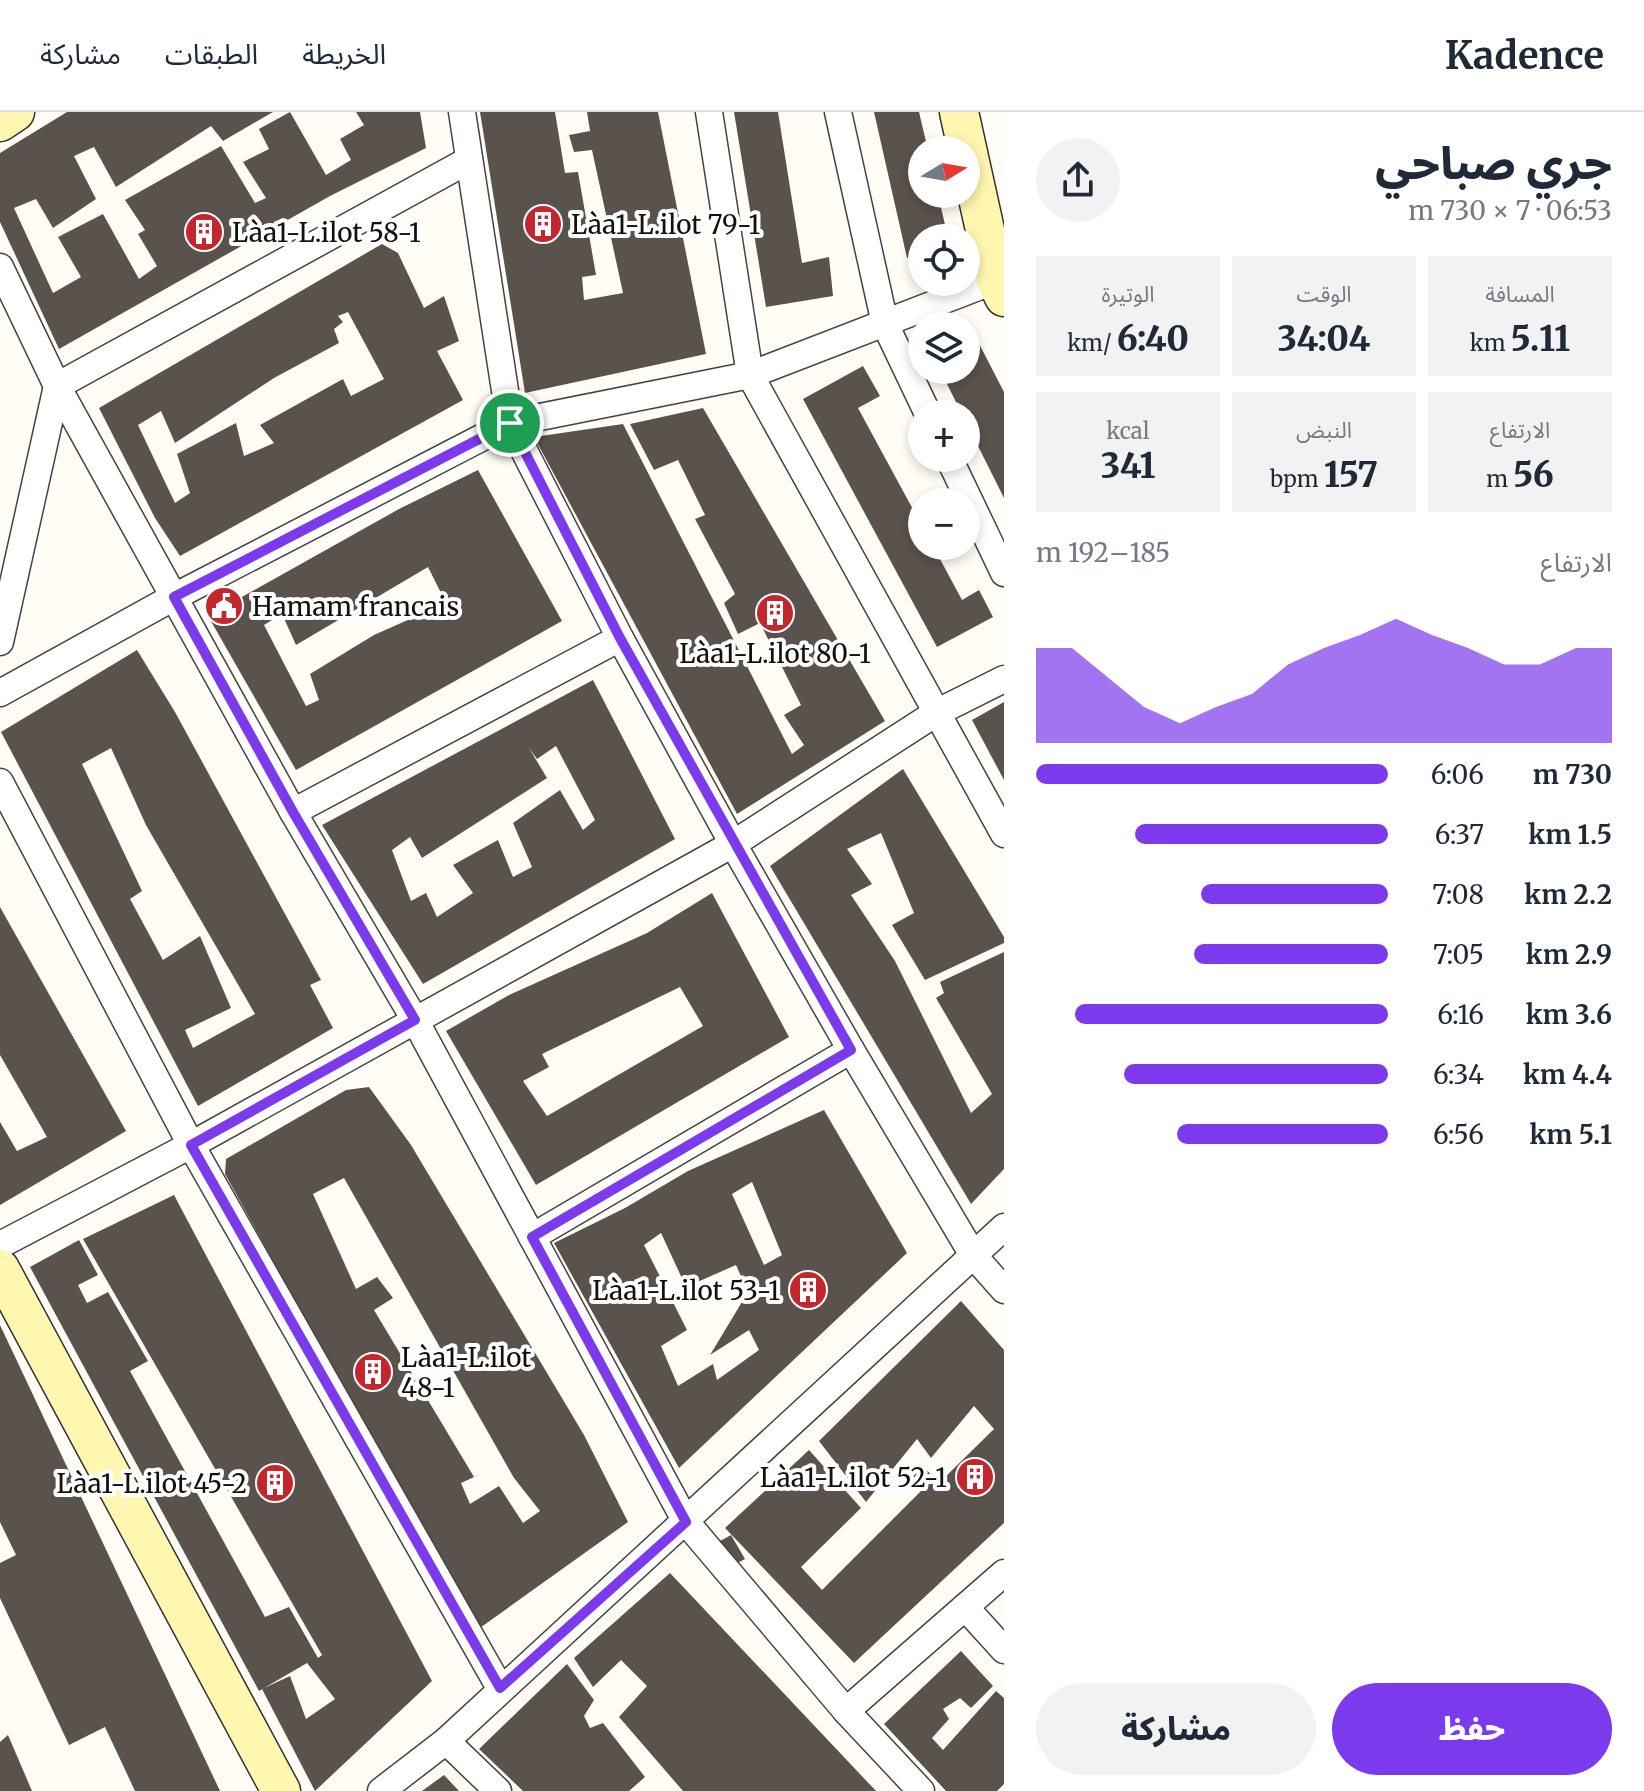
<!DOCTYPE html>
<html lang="ar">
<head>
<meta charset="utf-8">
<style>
	body { margin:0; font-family:Merriweather,"Noto Sans Arabic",serif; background:#f2f2f3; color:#1f2937; direction:rtl; height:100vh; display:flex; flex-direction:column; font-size:30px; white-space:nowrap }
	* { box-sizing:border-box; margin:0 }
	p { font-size:26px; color:#747a83 }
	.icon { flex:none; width:44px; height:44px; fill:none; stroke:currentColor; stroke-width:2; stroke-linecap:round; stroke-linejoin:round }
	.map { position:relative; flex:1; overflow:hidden; direction:ltr }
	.panel { display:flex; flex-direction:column; background:#fff; width:640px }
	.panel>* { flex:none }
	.needle { width:52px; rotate:79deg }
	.fabs { position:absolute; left:908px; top:24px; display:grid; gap:16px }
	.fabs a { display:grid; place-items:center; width:72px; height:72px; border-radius:50%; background:#fff; box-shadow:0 4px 12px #0003; font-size:40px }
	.pin { position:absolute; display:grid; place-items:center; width:68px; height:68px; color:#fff; margin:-34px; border:4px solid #fff; border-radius:50%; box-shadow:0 2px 8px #0007 }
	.round { display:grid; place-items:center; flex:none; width:84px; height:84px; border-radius:42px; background:#f2f2f3 }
	.head { display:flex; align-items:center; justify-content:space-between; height:136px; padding:0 32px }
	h1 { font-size:44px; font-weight:800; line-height:60px }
	.stats { display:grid; grid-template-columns:repeat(3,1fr); gap:12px; height:136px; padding:8px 32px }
	.stats div { display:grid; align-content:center; border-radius:0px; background:#f2f2f3; text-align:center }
	.stats b { font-size:34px; font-weight:800 }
	.stats small { font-size:22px; font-weight:400 }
	.stats p { font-size:22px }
	.chart { height:224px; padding:16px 32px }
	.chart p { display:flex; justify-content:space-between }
	.chart svg { width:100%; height:144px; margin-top:8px; fill:#7c3aed; opacity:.7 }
	.action { display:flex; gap:16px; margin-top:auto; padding:16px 32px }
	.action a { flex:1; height:92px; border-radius:48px; background:#7c3aed; color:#fff; font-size:32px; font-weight:800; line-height:92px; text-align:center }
	.action a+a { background:#f2f2f3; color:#1f2937 }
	ul { padding:0 32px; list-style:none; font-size:26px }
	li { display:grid; grid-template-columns:128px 96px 1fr; align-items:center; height:60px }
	li i { height:20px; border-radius:10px; background:#7c3aed }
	header { display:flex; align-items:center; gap:48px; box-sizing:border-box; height:112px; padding:0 40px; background:#fff; border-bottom:2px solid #e0e1e3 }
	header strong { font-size:38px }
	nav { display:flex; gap:44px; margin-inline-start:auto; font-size:28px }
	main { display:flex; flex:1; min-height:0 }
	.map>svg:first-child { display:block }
</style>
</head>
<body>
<header>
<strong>Kadence</strong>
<nav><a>الخريطة</a><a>الطبقات</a><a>مشاركة</a></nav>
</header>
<main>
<section class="panel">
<div class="head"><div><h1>جري صباحي</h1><p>06:53 · 7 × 730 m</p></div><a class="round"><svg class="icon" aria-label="share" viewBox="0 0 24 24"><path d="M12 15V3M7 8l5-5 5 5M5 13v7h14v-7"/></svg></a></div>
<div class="stats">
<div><p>المسافة</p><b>5.11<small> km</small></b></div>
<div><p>الوقت</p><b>34:04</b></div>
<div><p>الوتيرة</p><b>6:40<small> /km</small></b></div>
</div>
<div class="stats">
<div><p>الارتفاع</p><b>56<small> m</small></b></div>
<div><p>النبض</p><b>157<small> bpm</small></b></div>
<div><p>kcal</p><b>341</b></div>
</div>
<div class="chart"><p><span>الارتفاع</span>185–192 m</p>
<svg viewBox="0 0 160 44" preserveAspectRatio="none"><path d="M0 44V15L10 15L20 24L30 33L40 38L50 33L60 29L70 20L80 15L90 11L100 6L110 11L120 15L130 20L140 20L150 15L160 15V44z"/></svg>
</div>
<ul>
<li><b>730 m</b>6:06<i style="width:100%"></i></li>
<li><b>1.5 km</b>6:37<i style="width:72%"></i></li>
<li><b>2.2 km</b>7:08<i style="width:53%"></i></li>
<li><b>2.9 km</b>7:05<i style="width:55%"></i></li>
<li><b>3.6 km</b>6:16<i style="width:89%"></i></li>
<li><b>4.4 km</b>6:34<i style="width:75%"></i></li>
<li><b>5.1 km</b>6:56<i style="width:60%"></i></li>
</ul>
<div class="action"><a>حفظ</a><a>مشاركة</a></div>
</section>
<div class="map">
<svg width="1004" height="1679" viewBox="0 0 1004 1679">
	<rect width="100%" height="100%" fill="#fffdf5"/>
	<g fill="#5a524d" fill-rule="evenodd">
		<path d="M67 0H273L223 29 211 14 116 75 94 35 74 44 96 87 53 116 36 87 14 96 53 181 81 165 58 125 103 102 139 167 157 154 138 122 145 118 125 88 221 34 255 91 266 86 243 50 269 37 259 17 290 0 326 63 351 48 340 27 364 13 356 0H420L426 36 330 84 59 237 0 110V41Z"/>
		<path d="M480 0H555L565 61 578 60 596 163 582 165 584 188 623 181 592 38 574 40 569 23 590 19 587 0H658L706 242 525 281Z"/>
		<path d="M734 0H778L802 151 829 145 833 184 766 195Z"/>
		<path d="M874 0H919L928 38H922V82H938L948 126H922V142L907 146Z"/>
		<path d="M382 132 398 141 424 196 444 184 459 229 437 239 463 288 180 444 155 406 99 296ZM348 200 384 267 351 284 343 267 260 313 274 331 244 344 236 311 177 342 190 381 175 391 138 313 161 299 175 331 274 266 339 231 334 217 343 210 338 204Z"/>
		<path d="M972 218 1004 280V386L966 310V302H962L940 258H966V221Z"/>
		<path d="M863 254 880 284 858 296 922 414V434H933L962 488 979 478 993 505 937 535 803 287Z"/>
		<path d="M703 296 885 609 737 702 534 325 623 312 792 642 804 633 784 603 801 593 760 511 738 522 724 491 735 482 695 407 705 403 678 348 654 358 630 312Z"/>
		<path d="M478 358 562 509 296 658 208 504 399 397ZM428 455 446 491 374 523 310 562 319 588 306 594 264 513 282 502 296 533Z"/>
		<path d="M137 538 175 600 321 868 310 873 333 916 198 994 1 620ZM111 636 146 713 255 902 193 936 185 918 231 896 200 824 163 848 130 787 142 779 82 652Z"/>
		<path d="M593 568 675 727 423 872 322 713ZM556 634 595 708 583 718 560 678 513 711 532 755 513 765 498 728 453 753 473 781 437 805 426 781 411 789 392 738 410 725 422 746 547 666 529 636 537 647Z"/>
		<path d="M1004 590V668L972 608Z"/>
		<path d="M903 657 1004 825V831L925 868 892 813 914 801 881 721 847 737 872 772 851 783 895 849 971 1001 992 982 936 886 944 881 940 870 1004 840V1057L971 1092 770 754Z"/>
		<path d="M712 781 789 925 536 1073 446 919 509 883 647 821ZM680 875 703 914 547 1004 523 969 549 955 542 942Z"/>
		<path d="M0 795 126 1019 0 1093V1010L17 1039 47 1025 0 943Z"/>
		<path d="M369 975 411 1033 584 1323 628 1410 477 1518 225 1062 226 1047 346 978ZM344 1066 514 1366 540 1399 523 1411 499 1374 470 1392 461 1371 474 1365 374 1198 393 1186 377 1165 356 1177 313 1082Z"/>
		<path d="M824 998 907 1141 679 1356 554 1131 625 1096 688 1059ZM752 1070 782 1143 764 1153 732 1082ZM661 1121 686 1175 736 1153 748 1180 710 1243 749 1218 759 1238 717 1268 713 1252 678 1274 661 1234 687 1218 644 1133Z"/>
		<path d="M174 1083 432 1569 315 1679 262 1577 290 1564 306 1607 335 1587 307 1551 259 1579 30 1155 79 1128 98 1163 78 1173 87 1191 108 1180 148 1249 130 1259 265 1505 289 1495 318 1546 322 1543 83 1127Z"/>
		<path d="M961 1189 1004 1238V1411L854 1551 725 1416 809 1338 861 1396 801 1455 822 1478 923 1377 910 1359 920 1351 939 1371 994 1317 974 1294 931 1346 917 1327 866 1390 819 1329Z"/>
		<path d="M0 1213 220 1679H135L105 1615 69 1633 0 1486V1451L16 1443 0 1410Z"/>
		<path d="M731 1423 745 1447 726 1457 713 1433Z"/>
		<path d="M670 1461 876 1679H683L619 1605 647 1574 621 1548 593 1575 574 1546Z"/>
		<path d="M961 1539 993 1574 971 1596 960 1586 943 1597 949 1607 932 1626 943 1638 996 1579 1004 1586V1672L997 1679H946L884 1612Z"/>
		<path d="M567 1552 594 1588 584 1604 590 1616 603 1611 645 1665 629 1679H523L479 1637Z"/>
		<path d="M8 1623 32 1679H0V1630Z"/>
		<path d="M444 1663 459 1679H422Z"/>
	</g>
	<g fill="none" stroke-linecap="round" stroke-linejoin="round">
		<defs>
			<g id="street">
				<path d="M462 0 510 311 620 526 733 732 851 938 973 1143 1004 1178"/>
				<path d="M709 0 750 263 1004 722"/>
				<path d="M838 0 885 212 928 302"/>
				<path d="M0 155 57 274 293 700 415 908 686 1410 846 1599 921 1679"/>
				<path d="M949 346 1004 461"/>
				<path d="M0 530 57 274 469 48"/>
				<path d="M0 581 174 485 510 311 750 263 996 168"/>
				<path d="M0 670 191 1033 500 1576"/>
				<path d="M293 700 620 526"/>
				<path d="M532 1125 851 938"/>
				<path d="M0 1133 191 1033 733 732 936 601 1004 567"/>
				<path d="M965 1495 1004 1538"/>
				<path d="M846 1599 1004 1461"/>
				<path d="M446 1629 498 1679"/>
				<path d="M381 1679 446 1629 1004 1115"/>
			</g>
			<g id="secondary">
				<path d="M959 0 996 168 1004 185"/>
				<path d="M0 10 15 0"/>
				<path d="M0 1157 281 1679"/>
			</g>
		</defs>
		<use href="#street" stroke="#444" stroke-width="29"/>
		<use href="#secondary" stroke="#333" stroke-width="41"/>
		<use href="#street" stroke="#fff" stroke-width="26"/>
		<use href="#secondary" stroke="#fff6b0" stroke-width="38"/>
	</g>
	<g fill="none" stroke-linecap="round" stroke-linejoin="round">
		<defs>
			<path id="route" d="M510 311 620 526 851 938 532 1125 686 1410 500 1576 191 1033 415 908 293 700 174 485Z"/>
		</defs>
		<use href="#route" stroke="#fff" stroke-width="16"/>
		<use href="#route" stroke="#7c3aed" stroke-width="10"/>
	</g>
	<defs>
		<symbol id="building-disc" viewBox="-11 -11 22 22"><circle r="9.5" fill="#c4262e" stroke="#fff"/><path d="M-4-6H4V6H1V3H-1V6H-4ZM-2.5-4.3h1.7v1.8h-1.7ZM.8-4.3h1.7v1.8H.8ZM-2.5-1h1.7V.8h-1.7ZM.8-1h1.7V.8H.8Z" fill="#fff"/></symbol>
		<symbol id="civic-disc" viewBox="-11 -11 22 22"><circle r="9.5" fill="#c4262e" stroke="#fff"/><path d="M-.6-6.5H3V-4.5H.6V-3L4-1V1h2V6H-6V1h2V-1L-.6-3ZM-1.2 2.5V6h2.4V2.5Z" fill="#fff"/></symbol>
	</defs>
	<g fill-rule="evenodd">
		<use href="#building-disc" x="521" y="90" width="44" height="44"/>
		<use href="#building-disc" x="182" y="98" width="44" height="44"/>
		<use href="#civic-disc" x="202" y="472" width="44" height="44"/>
		<use href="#building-disc" x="753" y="479" width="44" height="44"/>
		<use href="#building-disc" x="786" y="1156" width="44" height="44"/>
		<use href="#building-disc" x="351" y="1238" width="44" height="44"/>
		<use href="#building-disc" x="953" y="1343" width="44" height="44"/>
		<use href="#building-disc" x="253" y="1349" width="44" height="44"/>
	</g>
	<g text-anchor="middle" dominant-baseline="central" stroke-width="8" stroke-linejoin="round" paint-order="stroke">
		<g font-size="26" fill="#111" stroke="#fff" text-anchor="start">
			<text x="571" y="112">Làa1-L.ilot 79-1</text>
			<text x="232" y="120">Làa1-L.ilot 58-1</text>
			<text x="252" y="494">Hamam francais</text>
			<text x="775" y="541" text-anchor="middle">Làa1-L.ilot 80-1</text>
			<text x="780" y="1178" text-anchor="end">Làa1-L.ilot 53-1</text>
			<text x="401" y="1245">Làa1-L.ilot<tspan x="401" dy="30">48-1</tspan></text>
			<text x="947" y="1365" text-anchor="end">Làa1-L.ilot 52-1</text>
			<text x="247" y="1371" text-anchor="end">Làa1-L.ilot 45-2</text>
		</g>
	</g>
</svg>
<div class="fabs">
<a><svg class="needle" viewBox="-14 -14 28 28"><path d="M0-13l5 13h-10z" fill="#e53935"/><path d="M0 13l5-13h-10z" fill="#747a83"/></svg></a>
<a><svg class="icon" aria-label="locate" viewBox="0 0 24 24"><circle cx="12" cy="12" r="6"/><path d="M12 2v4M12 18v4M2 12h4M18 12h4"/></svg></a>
<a><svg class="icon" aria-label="layers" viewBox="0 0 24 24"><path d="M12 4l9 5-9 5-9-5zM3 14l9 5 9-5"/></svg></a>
<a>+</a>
<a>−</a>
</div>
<div class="pin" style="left:510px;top:311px;background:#1e9e55"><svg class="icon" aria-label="arrive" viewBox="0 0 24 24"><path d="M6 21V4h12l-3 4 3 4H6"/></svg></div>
</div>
</main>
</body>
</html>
